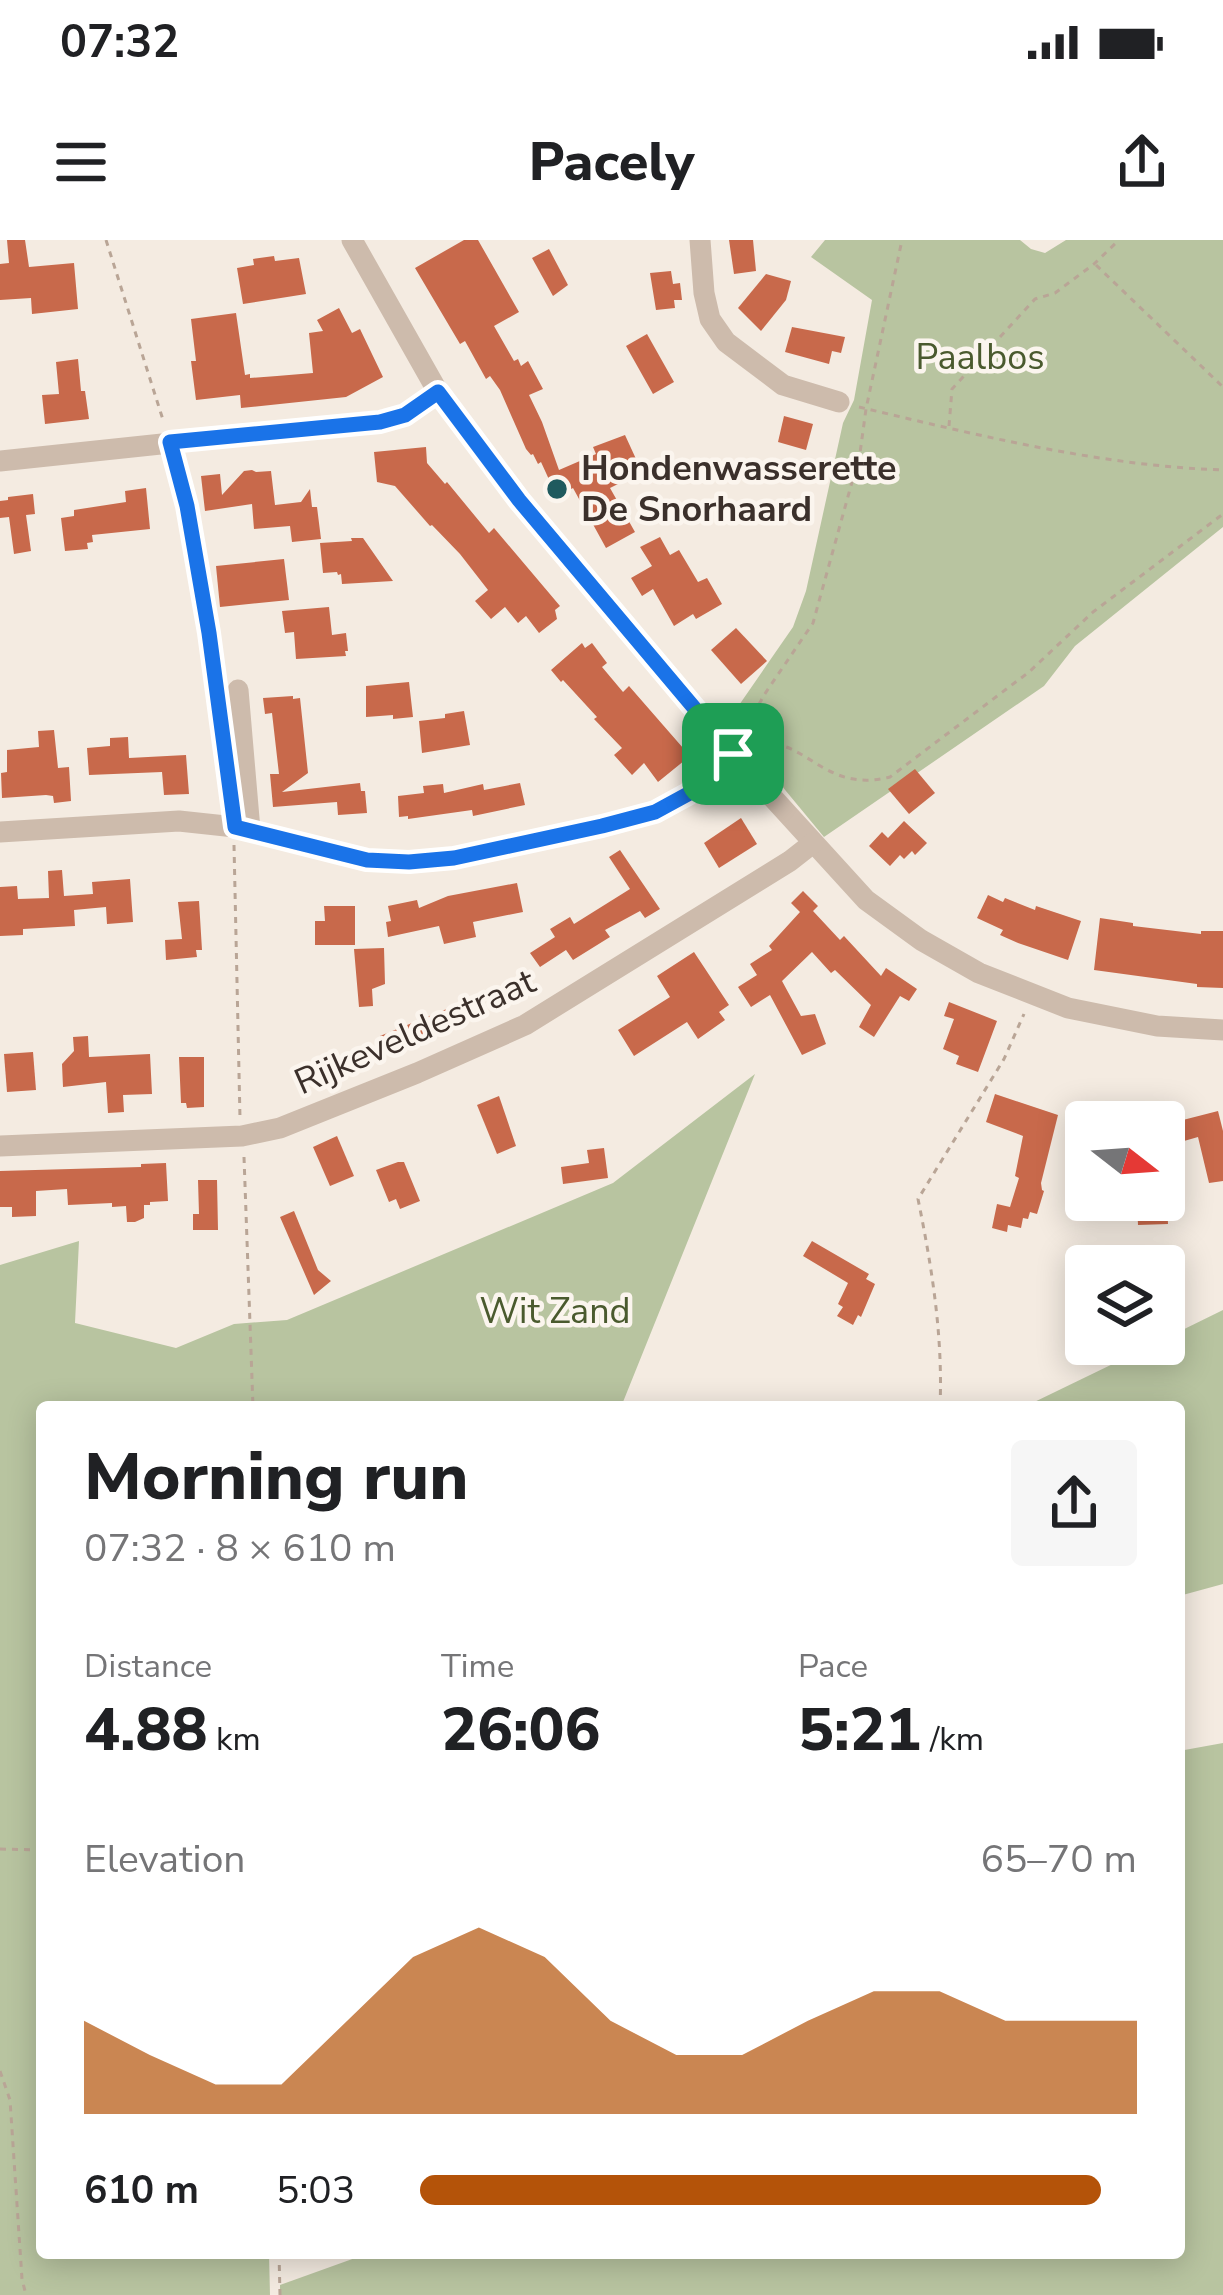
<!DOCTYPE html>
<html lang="en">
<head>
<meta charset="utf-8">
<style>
	body { margin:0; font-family:"Nunito Sans",sans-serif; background:#f6f6f6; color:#202124; height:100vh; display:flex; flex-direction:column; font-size:45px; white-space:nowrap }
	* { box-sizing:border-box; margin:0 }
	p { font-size:39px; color:#757577 }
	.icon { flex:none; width:66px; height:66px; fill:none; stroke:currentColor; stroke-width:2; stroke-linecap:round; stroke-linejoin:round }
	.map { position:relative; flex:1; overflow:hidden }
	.side { position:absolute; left:36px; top:1161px; width:1149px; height:858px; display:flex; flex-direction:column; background:#fff; border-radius:12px; box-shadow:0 6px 30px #0003 }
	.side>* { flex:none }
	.needle { width:78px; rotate:107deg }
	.fabs { position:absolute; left:1065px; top:861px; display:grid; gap:24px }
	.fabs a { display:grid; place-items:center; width:120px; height:120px; border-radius:12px; background:#fff; box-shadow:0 6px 30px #0003; font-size:60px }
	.pin { position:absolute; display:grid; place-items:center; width:102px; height:102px; color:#fff; margin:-51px; border-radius:24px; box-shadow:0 6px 18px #0006 }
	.round { display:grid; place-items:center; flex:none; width:126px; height:126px; border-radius:12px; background:#f6f6f6 }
	.overview { display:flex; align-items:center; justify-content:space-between; height:204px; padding:0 48px }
	h1 { font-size:66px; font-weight:800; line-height:90px }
	.stats { display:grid; grid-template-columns:repeat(3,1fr); gap:18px; height:204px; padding:12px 48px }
	.stats div { display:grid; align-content:center }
	.stats b { font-size:60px; font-weight:800 }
	.stats small { font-size:33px; font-weight:400 }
	.stats p { font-size:33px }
	.chart { height:336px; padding:24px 48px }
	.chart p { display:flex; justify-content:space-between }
	.chart svg { width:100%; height:216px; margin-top:12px; fill:#b45309; opacity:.7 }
	ul { padding:0 48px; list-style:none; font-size:39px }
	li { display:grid; grid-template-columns:192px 144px 1fr; align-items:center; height:90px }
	li i { height:30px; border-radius:15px; background:#b45309 }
	.status { display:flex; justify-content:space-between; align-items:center; height:84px; padding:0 60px; background:#fff; direction:ltr }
	.status svg { height:33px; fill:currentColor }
	header { display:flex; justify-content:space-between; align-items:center; height:156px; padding:0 48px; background:#fff; font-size:54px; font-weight:800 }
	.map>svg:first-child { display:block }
</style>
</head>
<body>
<div class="status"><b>07:32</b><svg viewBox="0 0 49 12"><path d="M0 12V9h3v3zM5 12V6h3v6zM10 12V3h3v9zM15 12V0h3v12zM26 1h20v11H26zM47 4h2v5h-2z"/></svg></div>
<header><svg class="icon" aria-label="menu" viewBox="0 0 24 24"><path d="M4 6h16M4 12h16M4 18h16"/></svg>Pacely<svg class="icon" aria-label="share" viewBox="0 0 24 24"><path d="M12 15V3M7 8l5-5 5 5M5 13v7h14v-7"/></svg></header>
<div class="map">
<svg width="1223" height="2055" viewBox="0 0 1223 2055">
	<rect width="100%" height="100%" fill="#f4ebe1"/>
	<g fill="#b8c4a0">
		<path d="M825 0H1020L1031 9 1045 13 1066 0H1223V287L1075 406 1044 446 824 597 728 481 793 387 806 351 843 183 854 160 872 60 811 17Z"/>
		<path d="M755 834 621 1167H42V2013H269L270 2055H0V1025L79 1001 75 1083 176 1108 234 1084 287 1080 613 943Z"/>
		<path d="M1223 1070V1344L1179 1356V1167H1024L1154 1104H1164V1099Z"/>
		<path d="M1223 1503V2055H280V2045L369 2013H1179V1511Z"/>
	</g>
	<g fill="#c8694b">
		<path d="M7 0H25L29 27 74 23 78 69 32 74 31 58 0 60V24L9 23Z"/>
		<path d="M464 0H478L519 72 494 86 514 121 518 119 521 126 528 121 543 149 529 155 542 182 559 230 596 214 593 207 625 195 642 232 610 248 635 292 606 308 573 248 557 257 541 222 538 224 533 214 531 215 526 209 500 150 490 136 486 139 465 101 460 104 415 28Z"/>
		<path d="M729 0H753L756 31 734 34Z"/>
		<path d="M549 9 568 45 553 56 532 18Z"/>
		<path d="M274 16 275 21 299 18 306 54 243 64 237 28 254 25 253 19Z"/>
		<path d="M671 31 673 44 680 43 682 60H674L675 68 656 70 650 33Z"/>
		<path d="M766 34 791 41 786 60 761 91 738 68Z"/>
		<path d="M339 68 352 93 360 89 383 137 346 157 241 168 240 155 196 160 191 121H196L191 79 236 73 245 135 250 134V138L277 136 313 133 309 93 323 91 317 80Z"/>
		<path d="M792 87 845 97 841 113 832 111 829 124 785 112Z"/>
		<path d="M647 94 674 142 653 154 626 106Z"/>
		<path d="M78 119 81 151H85L89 179 45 184 42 155 59 154 56 122Z"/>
		<path d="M784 176 813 184 806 210 778 202Z"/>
		<path d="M426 207 427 223 445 244 447 242 489 293 494 288 560 366 555 370 557 379 539 393 526 376 518 383 505 367 491 379 475 361 488 350 460 314 432 285 430 286 395 246 377 242 374 212Z"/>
		<path d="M252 230 256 232 271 231 275 265 301 262 310 249 312 267H317L321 299 292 302 290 286 254 289 252 264 205 271 201 236 220 234 222 255 244 231Z"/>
		<path d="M146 248 150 289 92 295 93 302 87 303 88 309 65 311 61 278 74 276V270L126 262 125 251Z"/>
		<path d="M33 254 35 274 26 275 31 311 14 314 9 277 0 278V261L8 260V257Z"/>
		<path d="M660 297 670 315 679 310 698 342 707 338 722 364 696 379 693 374 674 386 653 349 642 356 631 338 652 326 640 307Z"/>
		<path d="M351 298H363L393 341 342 344 341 334 338 335 337 332 323 333 320 303 352 301Z"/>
		<path d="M284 319 289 360 220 367 216 326Z"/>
		<path d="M329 367 332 395 346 393 348 411H345L346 416 296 419 294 392 285 393 282 371Z"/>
		<path d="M736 388 767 421 741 444 711 410Z"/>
		<path d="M582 403 585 408 592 403 607 423 602 427 623 452 629 446 690 516 658 542 644 523 632 535 614 515 622 508 594 479 597 477 563 440 561 442 551 430Z"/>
		<path d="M409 442 413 477 393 479V475L366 477V446Z"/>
		<path d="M293 456V459L300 458 308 533 282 552 360 543 361 551H365L367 573 338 575 337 562 273 567 270 534H279L272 473 265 474 263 458Z"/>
		<path d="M464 471 470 505 422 513 419 481 445 478V474Z"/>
		<path d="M54 490 58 528 69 527 71 561 54 563 53 556 46 555 2 558 1 533 7 532V510L39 507 38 491Z"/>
		<path d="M128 497 129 518 186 515 189 554 164 555 162 532 89 535 87 508 110 506V498Z"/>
		<path d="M915 529 935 553 909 574 888 549Z"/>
		<path d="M520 543 525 565 473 576 472 570 408 579V576L399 577 398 556 424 553 423 546 443 544 444 553 483 544 484 550Z"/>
		<path d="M741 578 757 604 719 628 704 603Z"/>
		<path d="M904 581 927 603 915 615 912 611 904 619 900 615 890 626 869 606 882 592 888 598Z"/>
		<path d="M620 610 660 669 645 678 640 671 605 690 610 697 573 720 566 710 540 727 530 713 555 697 550 689 570 677 574 684 630 649 609 617Z"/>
		<path d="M62 630 64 656 93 654 92 642 130 639 133 682 107 684 106 667 74 670 75 686 23 689V695L0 696V647L17 646 18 659 49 658 48 631Z"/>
		<path d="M517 643 523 672 473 682 476 697 444 704 439 686 388 697 386 682 391 681 388 666 417 660 419 668 448 656Z"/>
		<path d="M803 651 818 666 813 671 840 700 844 696 881 736 886 728 917 749 909 761 900 756 874 797 859 787 871 765 835 730 831 733 812 712 782 741 801 776 815 774 826 804 802 815 770 755 751 767 738 747 757 735 750 724 772 710 769 706 800 672 791 663Z"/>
		<path d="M988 655 1003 662 1005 658 1035 670 1036 666 1081 681 1068 720 1018 703 1000 695 1003 690 977 678Z"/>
		<path d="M199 661 202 710H196L197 717 166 720 165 700 182 699 178 662Z"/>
		<path d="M324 666H355V705H315V681H325Z"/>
		<path d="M1100 678 1133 683V686L1201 694V691H1223V748L1197 747V744L1094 730Z"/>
		<path d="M384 708 385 744 372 749 373 766 359 767 354 709Z"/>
		<path d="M694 712 729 765 719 772 725 780 698 799 687 782 634 816 618 790 670 757 657 736Z"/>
		<path d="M949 762 997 781 978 832 956 824 959 816 943 809 954 779 944 776Z"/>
		<path d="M454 766 461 783 387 813 380 796Z"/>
		<path d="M88 796 89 817 150 814 152 854 123 855 124 872 108 873 106 842 63 847 62 824 74 811 73 797Z"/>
		<path d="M33 812 36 850 7 852 4 814Z"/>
		<path d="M179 817H204V867L187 868 186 863H181Z"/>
		<path d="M995 854 1058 875 1041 943 1042 950 1044 951 1037 974 1030 972 1028 979 1023 978 1021 988 1008 985 1007 992 992 988 997 964 1010 967 1019 938 1015 936 1023 896 986 882Z"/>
		<path d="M499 856 516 906 497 914 477 865Z"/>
		<path d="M1218 871 1223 891V941L1209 943 1198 897 1184 901 1179 881Z"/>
		<path d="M337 896 354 936 330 946 313 907Z"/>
		<path d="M604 908 608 938 563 944 561 927 589 923 587 910Z"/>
		<path d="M398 922H404L420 961 400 969 396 959 389 962 376 930Z"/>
		<path d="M166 923 168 961 150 962V965H144V978L135 982H127L126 966 112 967V963L68 965 67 949 36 951V976L12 977V967H0V931L141 927V924Z"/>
		<path d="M198 940H217L218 990H193V974H199Z"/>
		<path d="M1137 960H1167L1168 984 1138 985Z"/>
		<path d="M294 971 318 1030 331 1041 314 1055 280 977Z"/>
		<path d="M812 1001 869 1034 866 1039 875 1044 861 1077 858 1075 853 1085 837 1076 843 1067 838 1064 848 1043 803 1016Z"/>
	</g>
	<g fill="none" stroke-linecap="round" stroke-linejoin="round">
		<g stroke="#b9a596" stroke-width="3" stroke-dasharray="6 6" stroke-linecap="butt">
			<path d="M106 0 164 183"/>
			<path d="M1096 25 1223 147"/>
			<path d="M859 167C977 195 1101 226 1223 230"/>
			<path d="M949 186 952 149 1035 59 1055 53 1094 24 1119 0"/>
			<path d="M175 221 187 266 217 447"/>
			<path d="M742 496 764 455 813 383 860 213 866 169 902 0"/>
			<path d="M751 506C804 490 820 555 890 537L1029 432 1093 372 1223 274"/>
			<path d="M234 605 240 878"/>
			<path d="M244 917 253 1167"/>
			<path d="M940 1167C943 1096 932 1028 918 959L1004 819 1024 774"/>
			<path d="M0 1609 42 1610"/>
			<path d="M0 1831 10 1860 22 2039 26 2055"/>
			<path d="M279 2013 280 2055"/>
		</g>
		<g stroke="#cdbbac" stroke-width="21">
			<path d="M352 0 438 152 519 260 733 514 866 660 921 700 979 733 1068 768 1157 786 1223 790"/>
			<path d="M700 0 704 53 710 79 726 102 783 145 839 162"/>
			<path d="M0 221 380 181 405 175 438 152"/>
			<path d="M238 450 250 590"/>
			<path d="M0 592 179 581 235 587 367 620 409 622 454 618 602 586 655 572 688 554 733 514"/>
			<path d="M0 906 242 896 280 888 417 833 525 785 790 621 813 603"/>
		</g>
	</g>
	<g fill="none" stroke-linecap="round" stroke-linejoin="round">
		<defs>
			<path id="route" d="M438 152 519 260 733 514 688 554 655 572 602 586 454 618 409 622 367 620 235 587 209 393 187 266 170 202 380 182 405 175Z"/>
		</defs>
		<use href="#route" stroke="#fff" stroke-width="24"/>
		<use href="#route" stroke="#1a73e8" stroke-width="15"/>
	</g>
	<circle fill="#1f5a5e" stroke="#fbf5ee" stroke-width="4.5" cx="557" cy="249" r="12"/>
	<g text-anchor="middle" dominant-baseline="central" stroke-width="9" stroke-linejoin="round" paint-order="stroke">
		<g font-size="36" fill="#4a5a2e" stroke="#fbf5ee">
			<text x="980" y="117">Paalbos</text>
			<text x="555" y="1071">Wit Zand</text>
		</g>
		<g font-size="36" font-weight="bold" fill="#3b302b" stroke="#fbf5ee" text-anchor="start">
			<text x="581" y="228">Hondenwasserette<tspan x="581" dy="41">De Snorhaard</tspan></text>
		</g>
		<g font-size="36" fill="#3b302b" stroke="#fbf5ee">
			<text transform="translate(415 792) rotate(-24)">Rijkeveldestraat</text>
		</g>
	</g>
</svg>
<div class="fabs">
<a><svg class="needle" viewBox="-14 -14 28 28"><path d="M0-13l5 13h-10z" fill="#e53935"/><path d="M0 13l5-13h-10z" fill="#757577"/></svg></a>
<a><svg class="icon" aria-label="layers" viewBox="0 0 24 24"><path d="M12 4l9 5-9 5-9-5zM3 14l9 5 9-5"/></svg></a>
</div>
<div class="pin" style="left:733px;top:514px;background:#1e9e55"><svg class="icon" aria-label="arrive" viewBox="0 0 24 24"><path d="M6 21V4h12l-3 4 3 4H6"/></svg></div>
<section class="side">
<div class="overview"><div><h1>Morning run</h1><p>07:32 · 8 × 610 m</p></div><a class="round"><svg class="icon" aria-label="share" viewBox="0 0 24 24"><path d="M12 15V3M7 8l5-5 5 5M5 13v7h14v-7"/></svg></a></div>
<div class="stats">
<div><p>Distance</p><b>4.88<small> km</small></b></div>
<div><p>Time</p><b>26:06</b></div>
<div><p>Pace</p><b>5:21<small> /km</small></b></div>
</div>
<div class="chart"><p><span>Elevation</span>65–70 m</p>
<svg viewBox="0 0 160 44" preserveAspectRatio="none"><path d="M0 44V25L10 32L20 38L30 38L40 25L50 12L60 6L70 12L80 25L90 32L100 32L110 25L120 19L130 19L140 25L150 25L160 25V44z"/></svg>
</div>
<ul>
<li><b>610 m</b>5:03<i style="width:95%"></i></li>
</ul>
</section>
</div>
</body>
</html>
